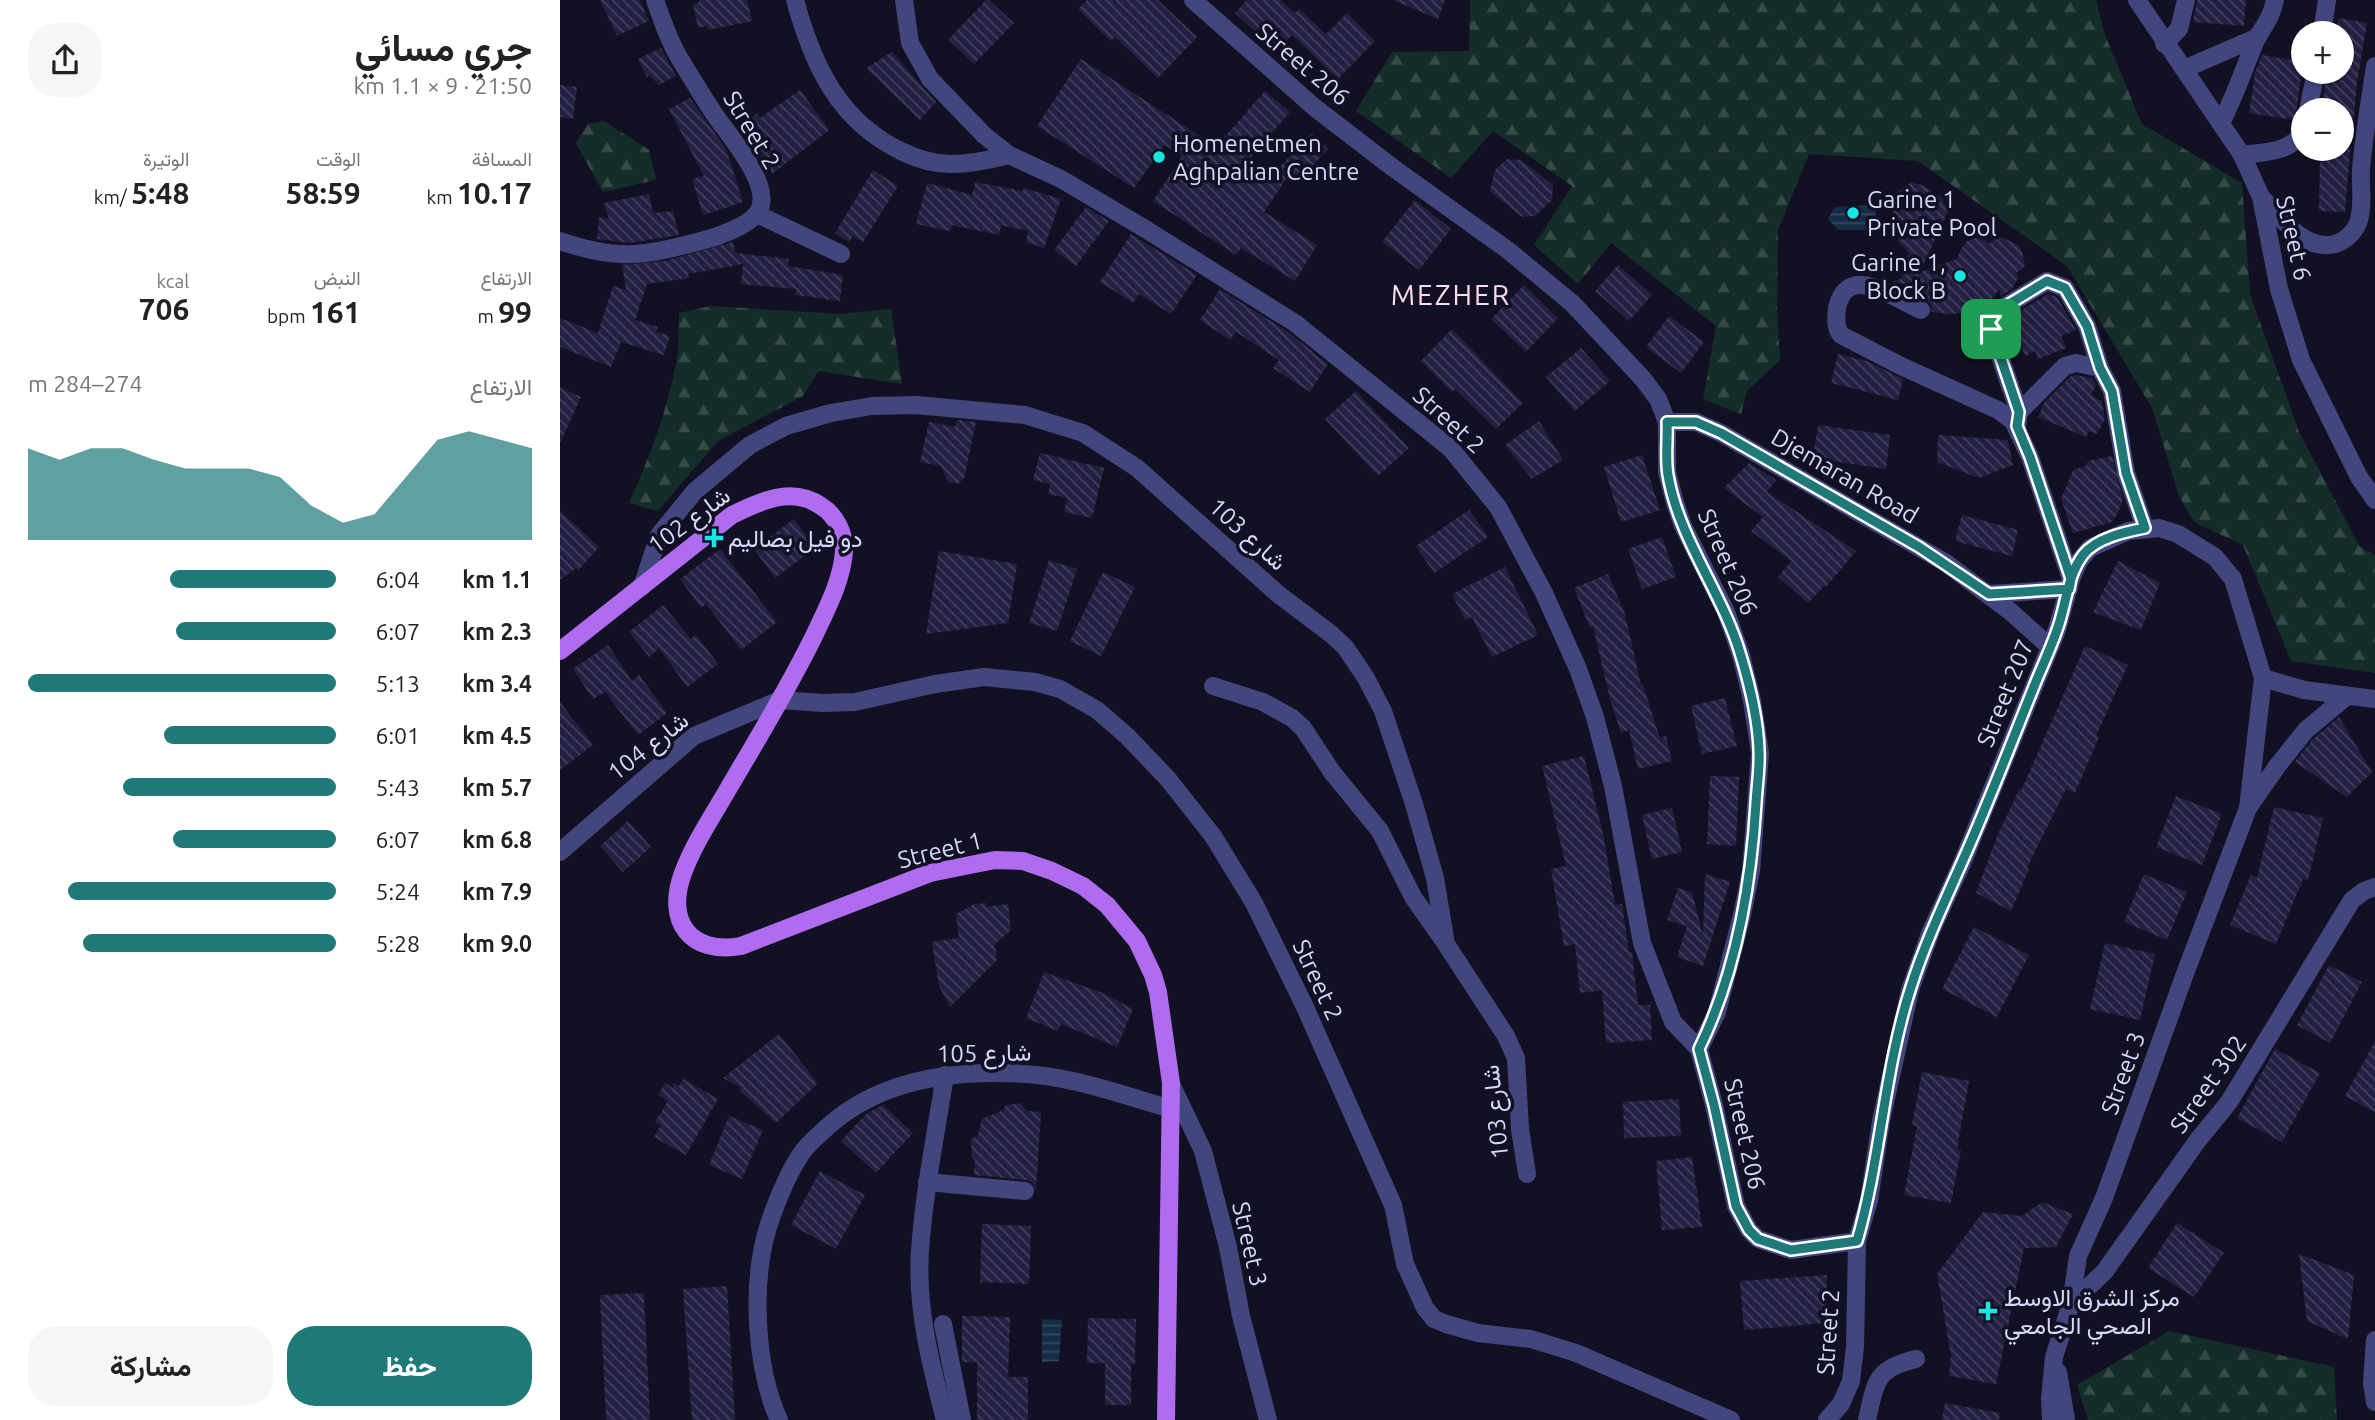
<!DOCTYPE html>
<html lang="ar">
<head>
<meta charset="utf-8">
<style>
	body { margin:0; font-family:Ubuntu,Vazirmatn,sans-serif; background:#f6f6f6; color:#222; direction:rtl; height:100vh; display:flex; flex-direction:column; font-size:26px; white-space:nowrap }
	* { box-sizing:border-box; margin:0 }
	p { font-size:23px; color:#767676 }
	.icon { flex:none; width:38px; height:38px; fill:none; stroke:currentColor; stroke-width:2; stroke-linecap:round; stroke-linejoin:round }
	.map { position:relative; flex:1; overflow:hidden; direction:ltr }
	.drawer { display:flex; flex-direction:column; background:#fff; width:560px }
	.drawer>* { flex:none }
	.controls { position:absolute; left:1731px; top:21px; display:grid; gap:14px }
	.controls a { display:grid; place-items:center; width:63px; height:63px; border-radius:50%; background:#fff; box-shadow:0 2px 5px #0004; font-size:35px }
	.pin { position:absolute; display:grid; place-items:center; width:60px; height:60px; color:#fff; margin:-30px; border-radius:14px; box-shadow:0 4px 10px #0006 }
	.round { display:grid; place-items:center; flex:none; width:74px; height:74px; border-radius:28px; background:#f6f6f6 }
	.head { display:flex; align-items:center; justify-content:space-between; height:119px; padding:0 28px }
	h1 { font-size:38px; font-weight:700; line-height:52px }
	.figures { display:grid; grid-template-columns:repeat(3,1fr); gap:10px; height:119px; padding:7px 28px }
	.figures div { display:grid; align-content:center }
	.figures b { font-size:30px; font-weight:700 }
	.figures small { font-size:19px; font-weight:400 }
	.figures p { font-size:19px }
	.chart { height:196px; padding:14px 28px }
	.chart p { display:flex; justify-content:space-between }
	.chart svg { width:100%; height:126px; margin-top:7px; fill:#1f7978; opacity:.7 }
	.cta { display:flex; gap:14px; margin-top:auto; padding:14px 28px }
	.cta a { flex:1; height:80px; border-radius:28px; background:#1f7978; color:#fff; font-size:28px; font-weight:700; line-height:80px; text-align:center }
	.cta a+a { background:#f6f6f6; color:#222 }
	ul { padding:0 28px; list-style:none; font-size:23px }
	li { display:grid; grid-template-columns:112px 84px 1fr; align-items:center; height:52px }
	li i { height:18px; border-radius:9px; background:#1f7978 }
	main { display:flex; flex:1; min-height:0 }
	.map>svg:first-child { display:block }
</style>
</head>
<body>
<main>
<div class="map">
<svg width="1815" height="1420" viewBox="0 0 1815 1420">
	<defs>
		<pattern id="forest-firs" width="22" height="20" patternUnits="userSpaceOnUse" patternTransform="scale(1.75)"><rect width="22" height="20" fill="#152d29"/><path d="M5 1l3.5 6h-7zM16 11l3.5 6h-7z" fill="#364b49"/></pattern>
		<pattern id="water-rules" width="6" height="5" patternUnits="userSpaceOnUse" patternTransform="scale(1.75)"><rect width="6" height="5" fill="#142c45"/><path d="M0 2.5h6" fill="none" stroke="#354a61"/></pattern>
		<pattern id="building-back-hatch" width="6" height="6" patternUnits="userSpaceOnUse" patternTransform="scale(1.75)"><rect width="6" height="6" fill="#232042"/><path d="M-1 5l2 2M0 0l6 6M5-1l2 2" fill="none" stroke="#42405e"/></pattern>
	</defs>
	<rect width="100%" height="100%" fill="#121123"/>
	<g fill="url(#forest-firs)">
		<path d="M910 0H1536L1545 35 1582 124 1682 183 1690 294 1739 432 1800 547 1815 555V673L1731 661 1683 545 1634 522 1619 496 1592 408 1507 266 1358 161 1249 154 1218 230 1217 311 1220 360 1187 391 1181 414 1143 399 1156 326 1051 243 1018 284 974 245 1012 186 933 131 891 178 796 111 832 52 909 51Z"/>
		<path d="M44 121 89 150 96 180 43 192 16 143 28 124Z"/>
		<path d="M151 306 280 314 331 309 342 384 258 371 243 396 158 441 98 511 69 503C89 458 107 412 116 363 120 347 118 329 119 313Z"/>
		<path d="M1609 1331 1774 1367 1777 1420H1528L1517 1385Z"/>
	</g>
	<g fill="url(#water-rules)">
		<path d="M1315 205 1316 230H1278L1268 219 1275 207Z"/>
		<path d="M482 1319 502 1320 499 1361 482 1362Z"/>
	</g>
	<g fill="url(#building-back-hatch)">
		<path d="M40 0H80L89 21 57 36Z"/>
		<path d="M139 0H187L192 21 148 30 147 26 138 28 133 4 139 3Z"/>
		<path d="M426 0H429L454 23 414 64 388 40Z"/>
		<path d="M527 0H598L637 37 598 78 555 37 551 41 518 9Z"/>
		<path d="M687 0H720L735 13 739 9 766 34 787 13 815 41 778 79 732 35 716 51 675 13Z"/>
		<path d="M833 0H885L878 19Z"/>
		<path d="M1637 0H1686L1684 26 1633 22Z"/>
		<path d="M1779 18 1807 23 1797 82 1793 126 1782 125V110H1762L1766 78 1782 80V33H1776Z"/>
		<path d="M101 48 116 76 99 85 90 76 87 77 78 59Z"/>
		<path d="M332 52 376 102 360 120 306 68Z"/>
		<path d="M1702 55 1743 62 1735 120 1689 113 1695 73Z"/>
		<path d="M521 59 660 149 665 142 662 140 705 91 730 112 684 165 708 180 751 133 768 149 739 181 730 173 704 212 757 245 735 281 681 248 676 255 593 201 622 156 605 145 574 188 477 126Z"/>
		<path d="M0 85 17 87 13 119 0 117Z"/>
		<path d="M240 90 269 130 212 174 178 128 197 113 200 118Z"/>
		<path d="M130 98 166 149 183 202 143 215 132 179 144 176 109 109Z"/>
		<path d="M1760 149H1790L1785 212 1759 211Z"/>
		<path d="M947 159 961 160 993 185 992 200 975 216 962 217 930 191 935 170Z"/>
		<path d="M313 170 338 186 303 242 293 236 289 242 275 233Z"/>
		<path d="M415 182 463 191 464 188 501 199 484 248 466 242 468 231 441 225 439 235 392 225 390 231 356 224 367 183 412 195Z"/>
		<path d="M1352 182 1362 185 1381 197 1388 211 1360 272 1397 259 1401 249 1407 241 1421 236 1429 244 1438 236 1457 244 1462 251 1465 266 1456 273 1458 278 1452 289 1441 296 1439 290 1420 312 1389 314 1372 312 1370 303 1360 297 1359 287 1332 282 1343 278 1341 274 1349 253 1338 241 1339 220 1329 209 1334 194Z"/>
		<path d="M89 194 93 213 113 211 119 235 70 243 37 239 39 217 49 219 44 203Z"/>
		<path d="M855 200 891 229 859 270 822 242Z"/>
		<path d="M526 207 549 221 516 266 494 250Z"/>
		<path d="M571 234 637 275 611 314 579 294 573 303 540 282Z"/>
		<path d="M173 242 175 253 229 259 228 266 283 275 280 301 235 295 236 289 181 284 183 264 128 274 129 278 87 284 75 320 98 327 96 332 110 336 104 355 61 342 51 367 0 347V318L38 333 53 286 66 290 62 265 105 261Z"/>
		<path d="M1058 265 1092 295 1069 321 1035 291Z"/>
		<path d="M964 285 998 318 966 352 931 319Z"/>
		<path d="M660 289 728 332 768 364 750 392 713 368 719 360 676 332 670 340 640 320Z"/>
		<path d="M1488 294 1497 297 1516 330 1501 336 1506 348 1478 359 1475 351 1465 356 1450 317Z"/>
		<path d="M1109 316 1144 342 1121 373 1086 347Z"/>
		<path d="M892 329 963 403 936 429 895 389 892 392 861 361Z"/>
		<path d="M1021 348 1050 381 1015 411 986 377Z"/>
		<path d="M1278 354 1307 361 1343 379 1338 400 1271 383Z"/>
		<path d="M1516 375 1532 378 1536 385 1531 395 1542 401 1545 419 1537 434 1529 431 1526 437 1478 417 1485 402 1511 376Z"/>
		<path d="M0 387 21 397 0 443Z"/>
		<path d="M796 391 849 448 818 476 765 419Z"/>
		<path d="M397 420 416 422 404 478 398 484 388 482 381 466 360 462 369 422 395 427Z"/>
		<path d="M979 421 1003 460 972 479 945 445Z"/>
		<path d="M1258 425 1330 435 1326 469 1253 458Z"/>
		<path d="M1378 435 1448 440 1453 465 1419 478 1377 462Z"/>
		<path d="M480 453 544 468 532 518 504 512 507 498 488 494 490 484 473 480Z"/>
		<path d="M1082 455 1100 510 1061 522 1044 467Z"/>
		<path d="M1552 456 1563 499 1558 513 1552 522 1513 533 1501 499 1513 470 1526 466 1528 461Z"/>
		<path d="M1189 463 1216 480 1207 492 1296 551 1266 587 1264 586 1248 603 1218 577 1231 561 1191 531 1203 517 1164 488Z"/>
		<path d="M909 510 928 537 874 573 856 546Z"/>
		<path d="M0 511 39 547 18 571 16 568 0 580Z"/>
		<path d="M1402 515 1458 530 1452 556 1395 541Z"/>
		<path d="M234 519 255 548 215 578 194 549Z"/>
		<path d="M1102 537 1116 577 1082 589 1068 549Z"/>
		<path d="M160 549 217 622 181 650 146 604 141 608 120 579Z"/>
		<path d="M379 551 457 564 448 623 366 634Z"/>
		<path d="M489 560 517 569 497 631 469 623Z"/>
		<path d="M1558 561 1600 583 1581 630 1533 612Z"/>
		<path d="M945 567 978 635 932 657 912 617 905 620 892 594Z"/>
		<path d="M543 572 575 587 541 656 510 641Z"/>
		<path d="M1048 574 1065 614 1081 685H1083L1100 738 1106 736 1112 761 1078 769 1069 730 1061 733 1049 695 1033 626 1030 628 1014 588Z"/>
		<path d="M103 605 131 639 136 635 158 664 127 687 99 648 89 657 69 632Z"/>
		<path d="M48 645 72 681 79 675 107 713 78 735 45 692 33 699 13 669Z"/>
		<path d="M1525 646 1568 665 1536 736 1539 737 1515 793 1506 789 1467 868 1469 869 1451 911 1416 893 1438 834 1459 790 1461 791Z"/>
		<path d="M1165 698 1177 746 1142 754 1131 706Z"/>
		<path d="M0 702 33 745 0 770Z"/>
		<path d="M1779 717 1812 772 1787 797 1735 762 1752 740Z"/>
		<path d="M1024 756 1044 838 1055 905 1062 904 1069 952H1072L1078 1005H1090L1092 1040 1046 1043 1042 990 1020 993 1015 944 1004 946 991 869 1006 866 982 766Z"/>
		<path d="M1150 776 1179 777 1176 846 1147 844Z"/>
		<path d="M1616 796 1662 814 1642 865 1596 847Z"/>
		<path d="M1714 807 1763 818 1748 880 1743 879 1716 944 1670 925 1691 875 1697 878Z"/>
		<path d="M1112 808 1122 852 1092 859 1082 815Z"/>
		<path d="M68 821 91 847 63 872 40 846Z"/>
		<path d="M1145 874 1170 882 1143 966 1117 957 1127 926 1107 920 1118 888 1132 893 1143 935Z"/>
		<path d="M1584 874 1627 892 1607 940 1564 922Z"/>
		<path d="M426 903V907L448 904 451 930 435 944 437 960 390 1007 379 986 372 942 399 938 396 914 414 904Z"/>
		<path d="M1414 927 1469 955 1437 1017 1382 989Z"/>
		<path d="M1545 943 1595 954 1580 1020 1530 1009Z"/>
		<path d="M1769 965 1802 982 1770 1043 1737 1025Z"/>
		<path d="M484 972 540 992 573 1009 557 1047 501 1024 498 1031 466 1018Z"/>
		<path d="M219 1034 258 1083 216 1123 180 1091 181 1087 163 1078Z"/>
		<path d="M1815 1041V1112L1785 1096Z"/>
		<path d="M1715 1049 1760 1073 1722 1142 1677 1118Z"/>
		<path d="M1362 1072 1409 1081 1397 1149 1401 1150 1391 1203 1344 1195 1357 1126 1352 1125Z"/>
		<path d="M123 1079 158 1099 126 1155 94 1137 101 1125 95 1122 108 1101 98 1095 105 1083 113 1088 114 1083 119 1086Z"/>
		<path d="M1119 1099 1121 1136 1064 1138 1063 1102Z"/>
		<path d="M461 1103 467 1111 481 1112 476 1190 472 1182 466 1180 414 1175 415 1160 412 1157 411 1139 418 1135 422 1119 443 1110 446 1105Z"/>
		<path d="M323 1105 353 1133 316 1173 281 1141 306 1114Z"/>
		<path d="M169 1116 203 1130 182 1179 149 1165Z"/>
		<path d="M1132 1157 1142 1227 1102 1230 1096 1161Z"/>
		<path d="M260 1171 305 1195 276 1249 231 1225Z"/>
		<path d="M1482 1202 1513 1214 1496 1247 1464 1248 1436 1384 1389 1376 1391 1356 1377 1274 1423 1212 1462 1216Z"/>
		<path d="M1617 1223 1664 1253 1634 1297 1588 1268Z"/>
		<path d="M422 1224 471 1226 469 1284 420 1282Z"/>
		<path d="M1739 1254 1794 1275 1788 1339 1747 1321Z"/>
		<path d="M1267 1275 1266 1323 1184 1330 1180 1281Z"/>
		<path d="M167 1286 175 1420H132L123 1289Z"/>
		<path d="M84 1293 90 1420H46L40 1295Z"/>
		<path d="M402 1316 450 1317 448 1377H468V1420H417V1362H402Z"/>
		<path d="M528 1318 576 1319 575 1364H571V1405H545V1363H527Z"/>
		<path d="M1385 1403 1440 1413 1439 1420H1382Z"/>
	</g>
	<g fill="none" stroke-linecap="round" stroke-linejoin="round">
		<g stroke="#42467d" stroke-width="18">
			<path d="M235 0C253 66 279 122 343 152 358 159 373 164 390 164 410 164 430 160 449 155"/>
			<path d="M344 0 350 43 370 79 424 135 449 155 501 179 587 230 735 323 891 449 938 507 984 593 1018 669 1035 717 1053 786 1082 943 1113 1022 1139 1049"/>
			<path d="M633 0 754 107 832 167 949 251 1013 304 1083 379 1098 399 1107 422V472L1115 503 1123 526 1166 612 1181 655 1192 700 1200 753 1191 871 1182 915 1157 1012 1139 1049 1154 1105 1176 1206 1189 1230 1198 1239 1231 1250 1297 1241"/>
			<path d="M1577 0 1682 155 1701 197 1719 289 1741 360 1799 477 1815 500"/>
			<path d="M1762 33 1767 0"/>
			<path d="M1604 44 1619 29 1626 0"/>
			<path d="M1624 69 1698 37"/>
			<path d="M1748 110 1756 72"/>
			<path d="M1661 123C1675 96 1684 68 1696 40 1704 25 1711 19 1715 0"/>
			<path d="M1682 155C1703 152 1733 153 1743 130"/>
			<path d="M1701 197C1721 217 1744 252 1775 244 1785 241 1794 233 1798 223 1804 207 1800 185 1801 169 1804 134 1810 100 1815 66"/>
			<path d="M197 214 281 254"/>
			<path d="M0 241C58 261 83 256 141 241 157 237 189 226 198 212 214 187 171 138 157 118 144 99 132 79 120 59 109 41 102 20 95 0"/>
			<path d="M1361 310C1335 299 1287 261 1277 308 1276 318 1275 328 1281 335L1341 366 1438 410 1453 421 1470 457 1511 579"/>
			<path d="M1459 412 1505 366 1516 363 1540 368"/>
			<path d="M1107 422H1136L1161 433 1386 563 1451 612 1490 647"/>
			<path d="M1457 426 1459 412 1432 333 1431 315 1487 281 1505 288 1527 326 1540 368 1552 391 1566 473 1585 528"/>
			<path d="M82 587 99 535 135 491 190 445 226 426 271 413 312 406 356 405 465 415 523 433 577 468 718 594 771 634 785 647 806 678 823 711 854 804 875 878 886 944 946 1036 956 1058 960 1129 967 1174"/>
			<path d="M1429 594 1509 589"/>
			<path d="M1703 678 1744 690 1815 699"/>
			<path d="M653 686 703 702 732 718 743 728 772 772 820 831 853 897 884 941"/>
			<path d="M0 852 134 736 220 700 263 703 295 702 375 684 424 677 475 682 500 689 537 710 567 736 608 779 653 836 694 903 744 1005 833 1205 845 1264 865 1308 874 1319 886 1324 918 1333 971 1339 1016 1353 1171 1420"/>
			<path d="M385 1075C376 1133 364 1192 360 1251 356 1308 371 1365 385 1420"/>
			<path d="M613 1088 643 1151 668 1247 681 1316 708 1420"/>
			<path d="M367 1182 465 1191"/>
			<path d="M1511 1304 1545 1271 1638 1140 1669 1102 1792 900 1804 891 1815 887"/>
			<path d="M383 1324 402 1420"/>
			<path d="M1815 1340 1812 1383 1815 1402"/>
			<path d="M1498 1372 1506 1420"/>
			<path d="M219 1420C195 1367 191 1283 208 1227 216 1203 227 1175 241 1154 246 1146 255 1138 263 1131 320 1076 401 1068 477 1075 522 1080 567 1096 611 1109"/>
			<path d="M1267 1420 1281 1404 1291 1381 1295 1347 1297 1241 1309 1200 1321 1121 1350 990 1371 931 1403 861 1497 630 1511 579 1519 561 1530 548 1568 531 1599 528 1618 534 1655 557 1673 579 1703 678 1688 808"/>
			<path d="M1307 1420C1316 1382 1314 1369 1356 1359"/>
			<path d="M1491 1420 1490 1398 1494 1357 1511 1304 1518 1256 1544 1198 1626 971 1688 808 1718 765 1746 730 1787 696"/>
		</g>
		<path stroke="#af6cee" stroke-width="18" d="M0 651 172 515C200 501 232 486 261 506 276 515 285 534 284 551 282 581 266 610 254 636 229 687 200 735 171 784 154 814 135 841 123 873 105 921 130 955 181 946L370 873 435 860 463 861 492 871 523 886 547 905 577 941 593 975 598 992 611 1083 606 1420"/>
	</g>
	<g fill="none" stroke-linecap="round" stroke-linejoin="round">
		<defs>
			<path id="route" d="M1431 329 1459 412 1457 426 1470 457 1511 579 1509 589 1429 594 1359 547 1161 433 1136 422H1107C1108 439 1105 458 1108 475 1119 540 1163 593 1181 656 1190 686 1198 719 1199 750 1200 767 1197 785 1196 803 1191 887 1176 973 1139 1049L1154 1105 1176 1206 1189 1230 1198 1239 1231 1250 1297 1241C1321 1158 1324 1070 1351 987 1365 943 1384 903 1403 860 1428 804 1450 746 1473 689 1481 669 1490 650 1497 630 1506 606 1507 576 1523 555 1536 538 1565 532 1585 528L1566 473 1552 391 1540 368 1527 326 1505 288 1487 281 1431 315V329"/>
		</defs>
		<use href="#route" stroke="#fff" stroke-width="14"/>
		<use href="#route" stroke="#1f7978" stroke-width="9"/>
	</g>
	<g fill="#1be4e2" stroke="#121123" stroke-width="2.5">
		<circle cx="599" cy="157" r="7"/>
		<circle cx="1293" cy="213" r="7"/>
		<circle cx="1400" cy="276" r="7"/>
		<path d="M150.5 527.5h7v7h7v7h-7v7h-7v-7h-7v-7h7z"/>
		<path d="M1424.5 1300.5h7v7h7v7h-7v7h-7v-7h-7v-7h7z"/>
	</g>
	<g text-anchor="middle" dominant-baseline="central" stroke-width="7" stroke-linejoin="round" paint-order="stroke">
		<g font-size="24" fill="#d8d8fa" stroke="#121123">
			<text transform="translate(743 64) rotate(40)">Street 206</text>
			<text transform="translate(192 130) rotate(59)">Street 2</text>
			<text transform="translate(1734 238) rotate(77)">Street 6</text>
			<text transform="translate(889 420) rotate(42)">Street 2</text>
			<text transform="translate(1285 476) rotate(30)">Djemaran Road</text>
			<text transform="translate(129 520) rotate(-36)">شارع 102</text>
			<text transform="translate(688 534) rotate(42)">شارع 103</text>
			<text transform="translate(1168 562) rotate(66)">Street 206</text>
			<text transform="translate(1445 693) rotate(-68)">Street 207</text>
			<text transform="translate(88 746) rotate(-38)">شارع 104</text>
			<text transform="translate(380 850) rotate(-14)">Street 1</text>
			<text transform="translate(758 980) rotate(65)">Street 2</text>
			<text transform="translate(424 1053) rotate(-1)">شارع 105</text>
			<text transform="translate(1563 1073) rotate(-70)">Street 3</text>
			<text transform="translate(1648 1084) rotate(-55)">Street 302</text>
			<text transform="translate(935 1112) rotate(-96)">شارع 103</text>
			<text transform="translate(1185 1134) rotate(77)">Street 206</text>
			<text transform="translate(690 1244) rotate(77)">Street 3</text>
			<text transform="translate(1268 1332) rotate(-86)">Street 2</text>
		</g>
		<g font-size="24" fill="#d8d8fa" stroke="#121123" text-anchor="start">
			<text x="613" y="143">Homenetmen<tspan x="613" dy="28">Aghpalian Centre</tspan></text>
			<text x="1307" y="199">Garine 1<tspan x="1307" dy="28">Private Pool</tspan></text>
			<text x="1386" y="262" text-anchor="end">Garine 1,<tspan x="1386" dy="28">Block B</tspan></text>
			<text x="168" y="538">دو فيل بصاليم</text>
			<text x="1444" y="1297">مركز الشرق الاوسط<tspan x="1444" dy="28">الصحي الجامعي</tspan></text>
		</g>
		<g font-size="28" letter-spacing="2" fill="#fbdaf2" stroke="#121123">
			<text x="891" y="294">MEZHER</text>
		</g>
	</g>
</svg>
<div class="controls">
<a>+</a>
<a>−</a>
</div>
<div class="pin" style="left:1431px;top:329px;background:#1e9e55"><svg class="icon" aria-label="arrive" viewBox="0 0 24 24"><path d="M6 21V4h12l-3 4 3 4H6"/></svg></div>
</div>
<section class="drawer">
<div class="head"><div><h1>جري مسائي</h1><p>21:50 · 9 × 1.1 km</p></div><a class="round"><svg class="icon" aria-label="share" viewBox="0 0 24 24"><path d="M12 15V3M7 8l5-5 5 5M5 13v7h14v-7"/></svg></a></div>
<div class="figures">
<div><p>المسافة</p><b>10.17<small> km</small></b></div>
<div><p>الوقت</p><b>58:59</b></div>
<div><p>الوتيرة</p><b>5:48<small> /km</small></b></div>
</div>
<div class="figures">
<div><p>الارتفاع</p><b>99<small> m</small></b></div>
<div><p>النبض</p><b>161<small> bpm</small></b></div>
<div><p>kcal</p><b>706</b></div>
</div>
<div class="chart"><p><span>الارتفاع</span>274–284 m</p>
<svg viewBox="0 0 160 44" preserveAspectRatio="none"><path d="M0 44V12L10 16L20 12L30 12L40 16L50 19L60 19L70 19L80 22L90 32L100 38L110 35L120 22L130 9L140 6L150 9L160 12V44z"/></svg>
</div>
<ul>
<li><b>1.1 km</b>6:04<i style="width:54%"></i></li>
<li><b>2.3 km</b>6:07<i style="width:52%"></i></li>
<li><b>3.4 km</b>5:13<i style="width:100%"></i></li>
<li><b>4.5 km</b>6:01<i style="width:56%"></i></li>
<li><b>5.7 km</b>5:43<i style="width:69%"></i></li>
<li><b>6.8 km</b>6:07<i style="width:53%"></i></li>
<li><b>7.9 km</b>5:24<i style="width:87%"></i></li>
<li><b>9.0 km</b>5:28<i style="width:82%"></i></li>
</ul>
<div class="cta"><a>حفظ</a><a>مشاركة</a></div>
</section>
</main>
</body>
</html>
